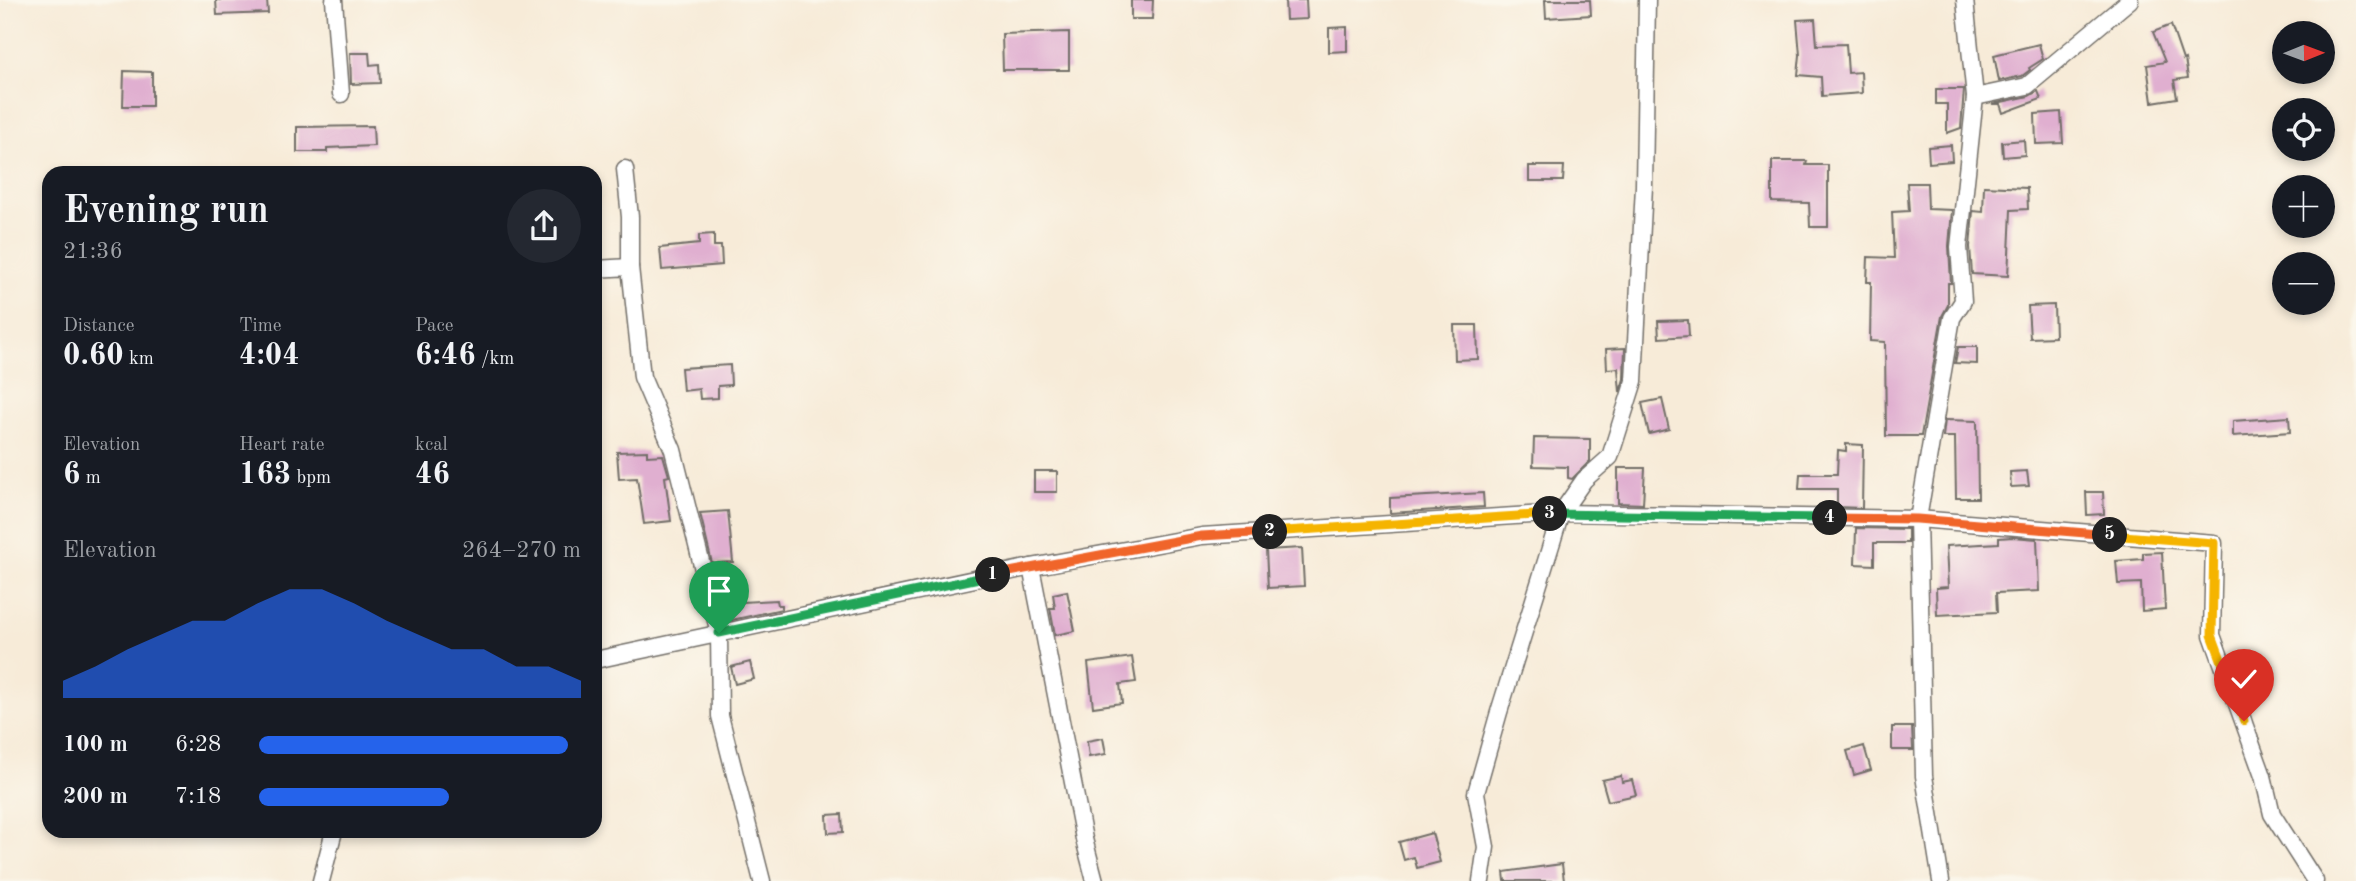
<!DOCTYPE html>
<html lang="en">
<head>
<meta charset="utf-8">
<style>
	body { margin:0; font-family:"Old Standard TT",serif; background:#242831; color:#f1f3f6; height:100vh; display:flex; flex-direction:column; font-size:26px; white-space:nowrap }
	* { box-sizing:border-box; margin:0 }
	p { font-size:23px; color:#9ea1a6 }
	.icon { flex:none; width:38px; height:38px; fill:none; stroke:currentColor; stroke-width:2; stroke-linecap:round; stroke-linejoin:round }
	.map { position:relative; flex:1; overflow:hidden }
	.sheet { position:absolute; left:42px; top:166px; width:560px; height:672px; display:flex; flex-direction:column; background:#171b24; border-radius:21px; box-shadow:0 4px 10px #0003 }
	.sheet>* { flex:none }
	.needle { width:46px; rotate:89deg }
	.buttons { position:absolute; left:2272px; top:21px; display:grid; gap:14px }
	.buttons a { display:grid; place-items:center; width:63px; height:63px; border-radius:50%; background:#171b24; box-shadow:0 4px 10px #0003; font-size:35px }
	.pin { position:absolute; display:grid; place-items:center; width:60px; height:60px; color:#fff; margin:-72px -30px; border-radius:50% 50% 50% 0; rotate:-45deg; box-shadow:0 0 7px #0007 }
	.pin .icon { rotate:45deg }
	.km { position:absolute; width:35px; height:35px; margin:-18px; border-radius:50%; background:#222; color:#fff; font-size:19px; line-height:35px; text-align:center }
	.round { display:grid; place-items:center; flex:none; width:74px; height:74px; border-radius:37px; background:#242831 }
	.summary { display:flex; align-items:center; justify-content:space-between; height:119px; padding:0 21px }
	h1 { font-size:38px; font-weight:700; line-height:52px }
	.stats { display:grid; grid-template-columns:repeat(3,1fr); gap:10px; height:119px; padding:7px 21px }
	.stats div { display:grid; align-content:center }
	.stats b { font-size:30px; font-weight:700 }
	.stats small { font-size:19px; font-weight:400 }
	.stats p { font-size:19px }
	.chart { height:196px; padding:14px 21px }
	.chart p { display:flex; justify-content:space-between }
	.chart svg { width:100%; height:126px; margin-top:7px; fill:#2563eb; opacity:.7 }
	ul { padding:0 21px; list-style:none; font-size:23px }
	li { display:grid; grid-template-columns:112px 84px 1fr; align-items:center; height:52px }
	li i { height:18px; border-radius:9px; background:#2563eb }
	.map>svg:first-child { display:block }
</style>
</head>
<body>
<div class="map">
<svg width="2356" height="881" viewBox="0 0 2356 881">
	<rect width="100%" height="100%" fill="#fbf7ec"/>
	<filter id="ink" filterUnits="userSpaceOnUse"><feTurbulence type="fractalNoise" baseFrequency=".0143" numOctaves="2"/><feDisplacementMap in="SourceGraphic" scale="14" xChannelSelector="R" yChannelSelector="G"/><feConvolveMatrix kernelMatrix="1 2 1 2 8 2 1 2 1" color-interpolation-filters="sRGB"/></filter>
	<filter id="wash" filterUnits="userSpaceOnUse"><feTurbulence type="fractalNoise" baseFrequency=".00686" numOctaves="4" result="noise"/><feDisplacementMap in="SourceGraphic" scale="28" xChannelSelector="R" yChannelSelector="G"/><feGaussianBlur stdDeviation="1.57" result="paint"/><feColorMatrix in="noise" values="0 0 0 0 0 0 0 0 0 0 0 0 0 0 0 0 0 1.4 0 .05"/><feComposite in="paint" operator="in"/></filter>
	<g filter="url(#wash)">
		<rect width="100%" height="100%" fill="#f7ebd8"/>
		<g id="blocks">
			<g fill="#e0afd0">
				<path d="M216 0H267L268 13 217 15Z"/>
				<path d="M1131 0H1153L1152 19H1131Z"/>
				<path d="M1285 0H1306L1307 19 1286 20Z"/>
				<path d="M1545 0H1590L1591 15 1546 18Z"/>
				<path d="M1815 19 1817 45 1846 44 1848 73 1861 72 1862 93 1822 96 1821 77 1798 75 1800 55 1797 20Z"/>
				<path d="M2171 25 2183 60 2185 59 2188 78 2174 80 2177 98 2152 102 2147 65 2165 62 2153 32Z"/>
				<path d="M1347 27V51L1329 52V28Z"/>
				<path d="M1069 32V70H1003L1002 34Z"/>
				<path d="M2039 44 2043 59 2029 68 2030 70 2022 76 1999 81 1994 55Z"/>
				<path d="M350 53H369L370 65 379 64 380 83 351 84Z"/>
				<path d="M124 71 152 72V106H123Z"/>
				<path d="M1936 89H1964L1961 128 1947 133V104H1936Z"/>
				<path d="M2038 91 2041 99 2003 113 2000 104H1992L2029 96Z"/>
				<path d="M2061 112 2063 143 2036 144 2035 114Z"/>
				<path d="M373 126 374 146 327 148V152H297V127Z"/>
				<path d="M2024 140 2025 155 2003 157 2002 142Z"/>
				<path d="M1951 145 1952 161 1929 163 1928 147Z"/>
				<path d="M1772 161H1807L1806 165H1828V227H1810L1809 203 1772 202Z"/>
				<path d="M1529 166H1564L1563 181H1529Z"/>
				<path d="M1907 183H1927L1928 209 1952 210 1949 246 1951 283H1948V305L1942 316 1921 436H1886L1885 342 1870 341 1871 282H1867L1868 257 1894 258 1892 212 1909 211Z"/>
				<path d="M1984 186 2027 188 2028 209 2011 210 2008 276 1972 274 1970 247 1973 211 1983 212Z"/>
				<path d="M714 234V246H721L722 265 662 270 660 248 699 244V235Z"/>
				<path d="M2054 305 2055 337 2030 338 2028 306Z"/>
				<path d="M1688 320 1689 336 1659 338 1658 321Z"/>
				<path d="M1454 325H1477L1478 359 1455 360Z"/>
				<path d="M1958 347H1977V364L1955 363Z"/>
				<path d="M1625 348 1624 379 1620 392 1618 368 1607 369 1606 349Z"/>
				<path d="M730 365 731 385 718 386V398L700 399 699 389 683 391 681 368Z"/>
				<path d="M1662 399 1669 429 1649 434 1642 403Z"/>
				<path d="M2289 417 2290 432 2233 436V421Z"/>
				<path d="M1945 420 1977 421 1978 498H1956L1955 437H1943Z"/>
				<path d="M1534 438 1590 439V461L1572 479 1568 478V467L1533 466Z"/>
				<path d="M1846 444 1863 445 1862 508 1837 507V489H1799L1800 474H1837L1838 450 1846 451Z"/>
				<path d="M647 451V456L663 455 669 476 665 477 671 521 644 524 637 478 619 479 617 452Z"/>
				<path d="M1618 468H1645L1643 504 1618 503Z"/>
				<rect x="1034" y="471" width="23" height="21"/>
				<path d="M2027 471 2029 486 2011 487 2010 472Z"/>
				<path d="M2086 492H2103L2104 514 2087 515Z"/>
				<path d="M1483 493 1484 507 1390 513V498Z"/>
				<path d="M728 511 733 562 712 563 700 513Z"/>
				<path d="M1856 528 1908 529V543H1874V565L1855 564Z"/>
				<path d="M2013 537 2037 539 2039 591 1996 593 1997 612 1937 615 1936 588 1948 587 1946 546 1999 543V538Z"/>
				<path d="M1302 548 1304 586 1268 588 1266 550Z"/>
				<path d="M2162 552 2165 609 2142 611 2141 583 2118 584 2116 561 2143 559V553Z"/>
				<path d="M1067 591 1075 631 1055 635 1050 608H1055L1053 594Z"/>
				<path d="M777 600 778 605H782V609L727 621 724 610H726V603Z"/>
				<path d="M1132 657 1136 682 1120 684 1122 703 1093 707 1088 663Z"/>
				<path d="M750 662 754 679 735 684 731 667Z"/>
				<path d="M1892 727H1912L1913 750H1892Z"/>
				<path d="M1103 738 1106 754 1089 757 1087 741Z"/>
				<path d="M1864 746 1871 770 1854 775 1847 751Z"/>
				<path d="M1621 776 1622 782 1632 780 1636 795 1608 801 1602 780Z"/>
				<path d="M842 814 843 832 828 833 827 815Z"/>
				<path d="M1432 833 1440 862 1417 868 1414 857 1404 860 1399 842Z"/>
				<path d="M1562 864 1564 881H1505L1504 872Z"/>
			</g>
		</g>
	</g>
	<g filter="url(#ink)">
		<use href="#blocks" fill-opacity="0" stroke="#726e68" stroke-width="2"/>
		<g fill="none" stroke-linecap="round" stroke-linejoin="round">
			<defs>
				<g id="minor">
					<path d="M334 0 341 94"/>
					<path d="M1965 0 1975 97 2027 86 2130 0"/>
					<path d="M625 169 630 217V267"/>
					<path d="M595 269 630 267 642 377 673 450 719 633 720 716 762 881"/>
					<path d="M1031 567 1084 839 1095 881"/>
					<path d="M595 660 1031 567 1202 536 1561 513 1918 519 2214 543 2212 635 2263 776 2272 814 2315 881"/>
					<path d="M321 881 334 831"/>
					<path d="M1481 881 1486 847 1476 793 1499 712 1561 513 1584 480 1610 457 1634 381 1644 186 1647 0"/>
					<path d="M1941 881 1924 776 1918 519 1952 318 1963 301 1959 247 1975 97"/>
				</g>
			</defs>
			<use href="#minor" stroke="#726e68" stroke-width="19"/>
			<use href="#minor" stroke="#fff" stroke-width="16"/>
		</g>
	</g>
	<g fill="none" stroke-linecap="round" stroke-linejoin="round" filter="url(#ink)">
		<defs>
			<path id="split-1" d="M719 633 993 575"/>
			<path id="split-2" d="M993 575 1202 536 1270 532"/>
			<path id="split-3" d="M1270 532 1550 514"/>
			<path id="split-4" d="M1550 514 1830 518"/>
			<path id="split-5" d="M1830 518 1917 519 2110 535"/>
			<path id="split-6" d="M2110 535 2214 543 2212 635 2244 721"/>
		</defs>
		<use href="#split-1" stroke="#fff" stroke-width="14"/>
		<use href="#split-2" stroke="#fff" stroke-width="14"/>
		<use href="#split-3" stroke="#fff" stroke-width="14"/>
		<use href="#split-4" stroke="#fff" stroke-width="14"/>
		<use href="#split-5" stroke="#fff" stroke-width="14"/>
		<use href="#split-6" stroke="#fff" stroke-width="14"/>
		<use href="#split-1" stroke="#22a559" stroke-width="9"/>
		<use href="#split-2" stroke="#f0652b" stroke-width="9"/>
		<use href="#split-3" stroke="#f5b400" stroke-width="9"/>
		<use href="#split-4" stroke="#22a559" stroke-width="9"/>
		<use href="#split-5" stroke="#f0652b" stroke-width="9"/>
		<use href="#split-6" stroke="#f5b400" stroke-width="9"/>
	</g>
</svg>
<div class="buttons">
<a><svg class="needle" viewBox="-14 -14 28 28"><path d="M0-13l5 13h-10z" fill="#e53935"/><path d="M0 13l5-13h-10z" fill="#9ea1a6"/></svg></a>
<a><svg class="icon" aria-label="locate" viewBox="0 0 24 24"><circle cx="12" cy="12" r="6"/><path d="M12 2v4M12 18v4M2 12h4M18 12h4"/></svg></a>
<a>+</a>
<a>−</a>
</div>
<div class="pin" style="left:719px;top:633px;background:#1e9e55"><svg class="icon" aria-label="arrive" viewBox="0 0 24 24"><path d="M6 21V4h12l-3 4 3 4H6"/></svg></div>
<div class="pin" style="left:2244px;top:721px;background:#d93025"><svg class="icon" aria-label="check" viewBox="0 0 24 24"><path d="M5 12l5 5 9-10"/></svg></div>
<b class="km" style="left:993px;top:575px">1</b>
<b class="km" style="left:1270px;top:532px">2</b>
<b class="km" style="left:1550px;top:514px">3</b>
<b class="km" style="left:1830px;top:518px">4</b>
<b class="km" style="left:2110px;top:535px">5</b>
<section class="sheet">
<div class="summary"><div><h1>Evening run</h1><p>21:36</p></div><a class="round"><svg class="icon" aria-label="share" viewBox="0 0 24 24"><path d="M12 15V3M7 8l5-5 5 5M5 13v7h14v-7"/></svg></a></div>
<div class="stats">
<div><p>Distance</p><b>0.60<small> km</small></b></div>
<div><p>Time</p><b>4:04</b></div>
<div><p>Pace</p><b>6:46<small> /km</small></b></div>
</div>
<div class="stats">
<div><p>Elevation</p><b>6<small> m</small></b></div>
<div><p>Heart rate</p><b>163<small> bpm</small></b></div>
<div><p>kcal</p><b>46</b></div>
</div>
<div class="chart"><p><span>Elevation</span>264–270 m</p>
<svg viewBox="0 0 160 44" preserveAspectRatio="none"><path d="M0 44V38L10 33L20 27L30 22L40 17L50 17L60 11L70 6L80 6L90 11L100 17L110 22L120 27L130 27L140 33L150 33L160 38V44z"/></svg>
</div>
<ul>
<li><b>100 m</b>6:28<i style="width:96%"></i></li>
<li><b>200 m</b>7:18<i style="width:59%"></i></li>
</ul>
</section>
</div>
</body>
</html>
